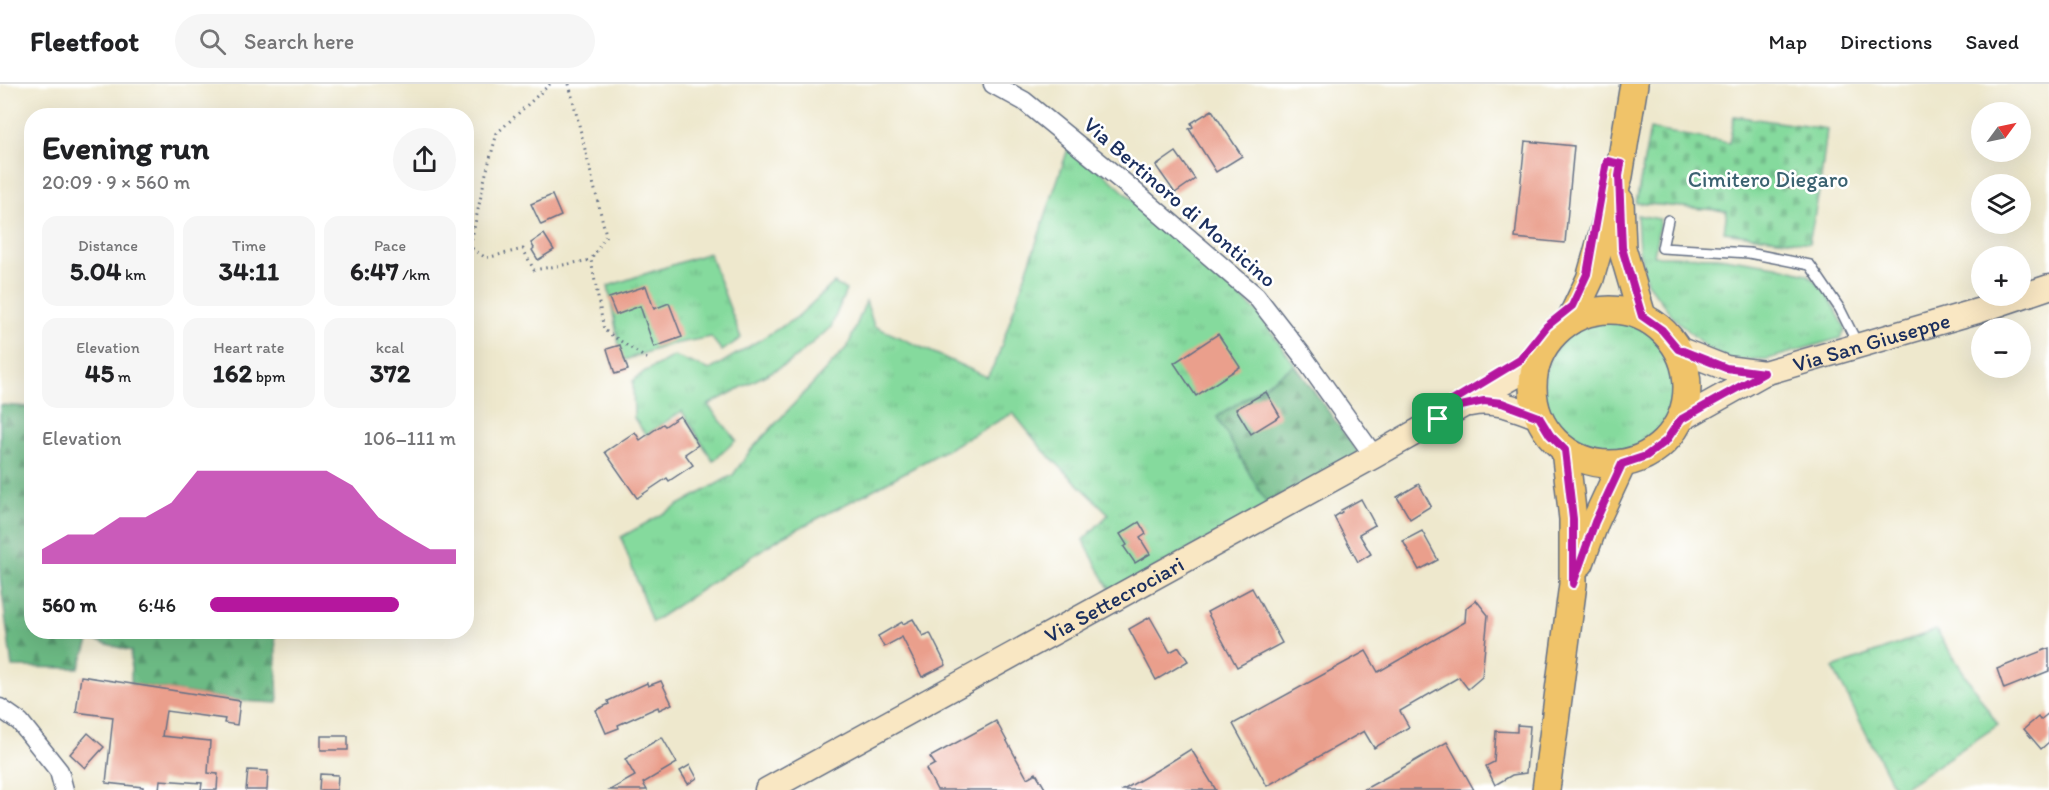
<!DOCTYPE html>
<html lang="en">
<head>
<meta charset="utf-8">
<style>
	body { margin:0; font-family:Itim,sans-serif; background:#f6f6f6; color:#202124; height:100vh; display:flex; flex-direction:column; font-size:22px; white-space:nowrap }
	* { box-sizing:border-box; margin:0 }
	p { font-size:20px; color:#757577 }
	.icon { flex:none; width:33px; height:33px; fill:none; stroke:currentColor; stroke-width:2; stroke-linecap:round; stroke-linejoin:round }
	.map { position:relative; flex:1; overflow:hidden }
	.details { position:absolute; left:24px; top:24px; width:450px; height:531px; display:flex; flex-direction:column; background:#fff; border-radius:24px; box-shadow:0 6px 24px #0002 }
	.details>* { flex:none }
	.needle { width:39px; rotate:57deg }
	.controls { position:absolute; left:1971px; top:18px; display:grid; gap:12px }
	.controls a { display:grid; place-items:center; width:60px; height:60px; border-radius:50%; background:#fff; box-shadow:0 6px 24px #0002; font-size:30px }
	.pin { position:absolute; display:grid; place-items:center; width:51px; height:51px; color:#fff; margin:-26px; border-radius:12px; box-shadow:0 3px 9px #0006 }
	.round { display:grid; place-items:center; flex:none; width:63px; height:63px; border-radius:32px; background:#f6f6f6 }
	.overview { display:flex; align-items:center; justify-content:space-between; height:102px; padding:0 18px }
	h1 { font-size:33px; font-weight:700; line-height:45px }
	.metrics { display:grid; grid-template-columns:repeat(3,1fr); gap:9px; height:102px; padding:6px 18px }
	.metrics div { display:grid; align-content:center; border-radius:15px; background:#f6f6f6; text-align:center }
	.metrics b { font-size:26px; font-weight:700 }
	.metrics small { font-size:16px; font-weight:400 }
	.metrics p { font-size:16px }
	.chart { height:168px; padding:12px 18px }
	.chart p { display:flex; justify-content:space-between }
	.chart svg { width:100%; height:108px; margin-top:6px; fill:#b5179e; opacity:.7 }
	ul { padding:0 18px; list-style:none; font-size:20px }
	li { display:grid; grid-template-columns:96px 72px 1fr; align-items:center; height:45px }
	li i { height:15px; border-radius:8px; background:#b5179e }
	header { display:flex; align-items:center; gap:36px; box-sizing:border-box; height:84px; padding:0 30px; background:#fff; border-bottom:2px solid #e0e0e0 }
	header strong { font-size:28px }
	nav { display:flex; gap:33px; margin-inline-start:auto; font-size:21px }
	.search { width:420px; height:54px; background:#f6f6f6; display:flex; align-items:center; gap:15px; box-sizing:border-box; padding:0 21px; border-radius:33px; color:#757577; font-size:22px }
	.map>svg:first-child { display:block }
</style>
</head>
<body>
<header>
<strong>Fleetfoot</strong>
<div class="search"><svg class="icon" aria-label="search" viewBox="0 0 24 24"><circle cx="10" cy="10" r="6"/><path d="M15 15l6 6"/></svg>Search here</div>
<nav><a>Map</a><a>Directions</a><a>Saved</a></nav>
</header>
<div class="map">
<svg width="2049" height="706" viewBox="0 0 2049 706">
	<defs>
		<pattern id="grass-tufts" width="24" height="20" patternUnits="userSpaceOnUse" patternTransform="scale(1.5)"><rect width="24" height="20" fill="#85da9d"/><path d="M3 7l-1-3M5 7V3M7 7l1-3M15 17l-1-3M17 17v-4M19 17l1-3" fill="none" stroke="#72bb8a"/></pattern>
		<pattern id="forest-firs" width="22" height="20" patternUnits="userSpaceOnUse" patternTransform="scale(1.5)"><rect width="22" height="20" fill="#6cba84"/><path d="M5 1l3.5 6h-7zM16 11l3.5 6h-7z" fill="#58986f"/></pattern>
		<pattern id="cemetery-stones" width="16" height="16" patternUnits="userSpaceOnUse" patternTransform="scale(1.5)"><rect width="16" height="16" fill="#85da9d"/><path d="M2 7V4a2 2 0 0 1 4 0v3zM10 15v-3a2 2 0 0 1 4 0v3z" fill="#72bb8a"/></pattern>
		<pattern id="park-crowns" width="20" height="18" patternUnits="userSpaceOnUse" patternTransform="scale(1.5)"><rect width="20" height="18" fill="#85da9d"/><path d="M2 6a3 3 0 1 1 6 0M12 15a3 3 0 1 1 6 0" fill="none" stroke="#72bb8a"/></pattern>
	</defs>
	<rect width="100%" height="100%" fill="#fff"/>
	<filter id="ink" filterUnits="userSpaceOnUse"><feTurbulence type="fractalNoise" baseFrequency=".0167" numOctaves="2"/><feDisplacementMap in="SourceGraphic" scale="12" xChannelSelector="R" yChannelSelector="G"/><feConvolveMatrix kernelMatrix="1 2 1 2 8 2 1 2 1" color-interpolation-filters="sRGB"/></filter>
	<filter id="wash" filterUnits="userSpaceOnUse"><feTurbulence type="fractalNoise" baseFrequency=".008" numOctaves="4" result="noise"/><feDisplacementMap in="SourceGraphic" scale="24" xChannelSelector="R" yChannelSelector="G"/><feGaussianBlur stdDeviation="1.35" result="paint"/><feColorMatrix in="noise" values="0 0 0 0 0 0 0 0 0 0 0 0 0 0 0 0 0 1.4 0 .05"/><feComposite in="paint" operator="in"/></filter>
	<g filter="url(#wash)">
		<rect width="100%" height="100%" fill="#eee8cd"/>
		<g fill="url(#grass-tufts)" stroke="#50847e" stroke-width="1.5">
			<path d="M1070 59 1258 229 1295 281 1217 333 1268 422 1111 508 1083 456 1109 430 1043 366 1013 329 869 408 780 454 652 538 621 453 733 391 750 367 848 262 866 217 874 242 987 293 997 275Z"/>
			<path d="M1637 131 1660 135 1654 172 1718 173 1776 182 1807 190 1826 208 1846 245 1840 254 1768 275 1730 276 1707 264 1674 234 1647 199 1639 166Z"/>
			<path d="M709 169 741 254 722 267 711 253 668 261 622 277 608 202Z"/>
			<path d="M834 199 846 206 831 243 790 278 708 321 736 356 713 377 682 327 646 351 634 334 633 297 644 288 674 272 710 286 796 234Z"/>
			<circle cx="1610" cy="303" r="66"/>
		</g>
		<g fill="url(#forest-firs)" stroke="#447471" stroke-width="1.5">
			<path d="M1295 281 1359 370 1268 422 1217 333Z"/>
			<path d="M0 321 31 323 32 548H275L278 619 240 617 131 600V567L90 555 79 584 12 583 0 493Z"/>
		</g>
		<path fill="url(#cemetery-stones)" stroke="#50847e" stroke-width="1.5" d="M1734 32 1827 45 1820 103 1809 159 1724 148 1727 127 1636 119 1650 45 1729 59Z"/>
		<path fill="url(#park-crowns)" stroke="#50847e" stroke-width="1.5" d="M1936 546 1998 641 1900 706H1895L1833 584Z"/>
		<g id="blocks">
			<g fill="#ea9f8c">
				<path d="M1212 26 1242 72 1216 88 1189 45 1193 43 1191 39Z"/>
				<path d="M1525 57 1574 62 1565 159 1515 154Z"/>
				<path d="M1176 68 1195 95 1175 109 1156 82Z"/>
				<path d="M1780 89 1795 92 1793 104 1778 102Z"/>
				<path d="M552 111 561 132 541 141 531 120Z"/>
				<path d="M544 150 554 166 538 176 532 166 534 164 531 159Z"/>
				<path d="M646 202 654 225 669 219 682 253 654 263 640 222 616 231 609 214Z"/>
				<path d="M1218 250 1240 283 1196 312 1174 279Z"/>
				<path d="M620 261 628 286 615 290 607 265Z"/>
				<path d="M1266 308 1280 332 1251 350 1236 325Z"/>
				<path d="M680 332 698 361 685 370 693 381 669 397 667 394 637 414 605 368 635 348 640 356 663 340 665 342Z"/>
				<path d="M1419 400 1431 422 1410 435 1397 413Z"/>
				<path d="M1361 415 1375 441 1359 450 1371 470 1358 478 1334 433 1342 428 1341 426Z"/>
				<path d="M1139 438 1146 450 1140 454 1150 470 1135 479 1124 463 1127 461 1120 450Z"/>
				<path d="M1422 447 1438 476 1419 486 1403 457Z"/>
				<path d="M1252 504 1282 559 1237 583 1207 528Z"/>
				<path d="M1476 516 1488 531 1482 593 1468 605 1459 593 1400 627 1409 643 1374 664 1364 647 1267 702 1233 640 1366 567 1378 588 1465 538 1466 524Z"/>
				<path d="M1150 533 1170 568 1179 563 1188 577 1156 596 1129 545Z"/>
				<path d="M913 535 923 552 930 549 946 581 922 593 902 553 884 563 878 552 902 538 903 540Z"/>
				<path d="M2049 564V587L2004 605 1997 585Z"/>
				<path d="M81 592 240 617 237 641 224 639 225 635 166 627 162 652 210 657 208 689 218 690 217 706H201L202 699 160 696 159 706H143V703L106 699 113 633 76 628Z"/>
				<path d="M661 597 672 620 659 626 658 623 618 641 619 644 606 649 596 626 609 620 608 617 647 599 648 602Z"/>
				<path d="M2049 629V658L2041 665 2024 645 2038 633 2040 636Z"/>
				<path d="M996 637 1027 694 1036 689 1046 706H937L926 685 935 680 930 673Z"/>
				<path d="M1517 641 1530 642 1526 689 1512 691 1495 701 1486 682 1494 678 1496 647 1517 648Z"/>
				<path d="M88 649 104 663 85 684 70 670Z"/>
				<rect x="321" y="652" width="27" height="14"/>
				<path d="M662 653 677 679 643 699 647 706H610L635 692 625 675Z"/>
				<path d="M1447 658 1474 706H1363L1394 689Z"/>
				<path d="M1191 665 1216 706H1123L1164 682Z"/>
				<path d="M690 681 697 694 688 700 680 687Z"/>
				<path d="M248 686 268 687 267 706H246Z"/>
				<path d="M320 690 338 691 337 706H319Z"/>
			</g>
		</g>
	</g>
	<g filter="url(#ink)">
		<use href="#blocks" fill-opacity="0" stroke="#657085" stroke-width="1.5"/>
		<g fill="none" stroke-linecap="round" stroke-linejoin="round">
			<defs>
				<path id="lane" d="M1668 136 1662 164 1749 169 1810 181 1840 225 1858 261"/>
				<g id="street">
					<path d="M993 0 1024 17 1127 101 1256 212 1302 271 1374 372"/>
					<path d="M0 624 20 638 59 687 64 706"/>
				</g>
				<g id="secondary">
					<path d="M1678 265 1726 284 1764 289"/>
					<path d="M1470 320C1495 315 1515 324 1539 333"/>
					<path id="s1" d="M1680 336 1764 289 1981 226 2049 203"/>
					<path id="s2" d="M767 706 1374 372 1536 280"/>
				</g>
				<g id="primary">
					<path d="M1620 117 1622 164 1642 232"/>
					<circle cx="1610" cy="303" r="77"/>
					<path d="M1570 237 1590 195 1619 92 1634 0"/>
					<path d="M1580 479 1595 438 1622 380"/>
					<path d="M1546 706 1573 500V435L1565 366"/>
				</g>
			</defs>
			<use href="#lane" stroke="#657085" stroke-width="12"/>
			<use href="#street" stroke="#657085" stroke-width="21"/>
			<use href="#secondary" stroke="#657085" stroke-width="27"/>
			<use href="#primary" stroke="#657085" stroke-width="30"/>
			<g stroke="#657085" stroke-width="3" stroke-dasharray="1.5 4.5" stroke-linecap="butt">
				<path d="M550 0 497 49 485 93 470 163 486 174 523 165 534 186 591 176"/>
				<path d="M569 0 606 151 591 176 604 246 650 277"/>
				<path d="M1532 261 1551 239"/>
			</g>
			<use href="#lane" stroke="#fff" stroke-width="9"/>
			<use href="#street" stroke="#fff" stroke-width="18"/>
			<use href="#secondary" stroke="#f9e7c3" stroke-width="24"/>
			<use href="#primary" stroke="#f0c369" stroke-width="27"/>
		</g>
	</g>
	<g fill="none" stroke-linecap="round" stroke-linejoin="round" filter="url(#ink)">
		<defs>
			<path id="route" d="M1607 77 1621 80 1619 92 1622 164 1642 232 1662 246 1678 265 1726 284 1764 289 1680 336 1666 357 1646 372 1622 380 1595 438 1573 500V435L1565 366 1550 351 1539 333 1502 319 1484 317 1461 322 1438 335 1434 328 1520 276 1547 242 1572 222 1587 190Z"/>
		</defs>
		<use href="#route" stroke="#fff" stroke-width="12"/>
		<use href="#route" stroke="#b5179e" stroke-width="8"/>
	</g>
	<g text-anchor="middle" dominant-baseline="central" stroke-width="5" stroke-linejoin="round" paint-order="stroke">
		<g font-size="22" fill="#3b6271" stroke="#fff">
			<text x="1768" y="95">Cimitero Diegaro</text>
		</g>
		<g font-size="22" fill="#1b2f5e" stroke="#fff">
			<text transform="translate(1180 118) rotate(41)">Via Bertinoro di Monticino</text>
			<text stroke="none"><textPath href="#s1" startOffset="208">Via San Giuseppe</textPath></text>
			<text stroke="none"><textPath href="#s2" startOffset="396">Via Settecrociari</textPath></text>
		</g>
	</g>
</svg>
<div class="controls">
<a><svg class="needle" viewBox="-14 -14 28 28"><path d="M0-13l5 13h-10z" fill="#e53935"/><path d="M0 13l5-13h-10z" fill="#757577"/></svg></a>
<a><svg class="icon" aria-label="layers" viewBox="0 0 24 24"><path d="M12 4l9 5-9 5-9-5zM3 14l9 5 9-5"/></svg></a>
<a>+</a>
<a>−</a>
</div>
<div class="pin" style="left:1438px;top:335px;background:#1e9e55"><svg class="icon" aria-label="arrive" viewBox="0 0 24 24"><path d="M6 21V4h12l-3 4 3 4H6"/></svg></div>
<section class="details">
<div class="overview"><div><h1>Evening run</h1><p>20:09 · 9 × 560 m</p></div><a class="round"><svg class="icon" aria-label="share" viewBox="0 0 24 24"><path d="M12 15V3M7 8l5-5 5 5M5 13v7h14v-7"/></svg></a></div>
<div class="metrics">
<div><p>Distance</p><b>5.04<small> km</small></b></div>
<div><p>Time</p><b>34:11</b></div>
<div><p>Pace</p><b>6:47<small> /km</small></b></div>
</div>
<div class="metrics">
<div><p>Elevation</p><b>45<small> m</small></b></div>
<div><p>Heart rate</p><b>162<small> bpm</small></b></div>
<div><p>kcal</p><b>372</b></div>
</div>
<div class="chart"><p><span>Elevation</span>106–111 m</p>
<svg viewBox="0 0 160 44" preserveAspectRatio="none"><path d="M0 44V38L10 32L20 32L30 25L40 25L50 19L60 6L70 6L80 6L90 6L100 6L110 6L120 12L130 25L140 32L150 38L160 38V44z"/></svg>
</div>
<ul>
<li><b>560 m</b>6:46<i style="width:77%"></i></li>
</ul>
</section>
</div>
</body>
</html>
